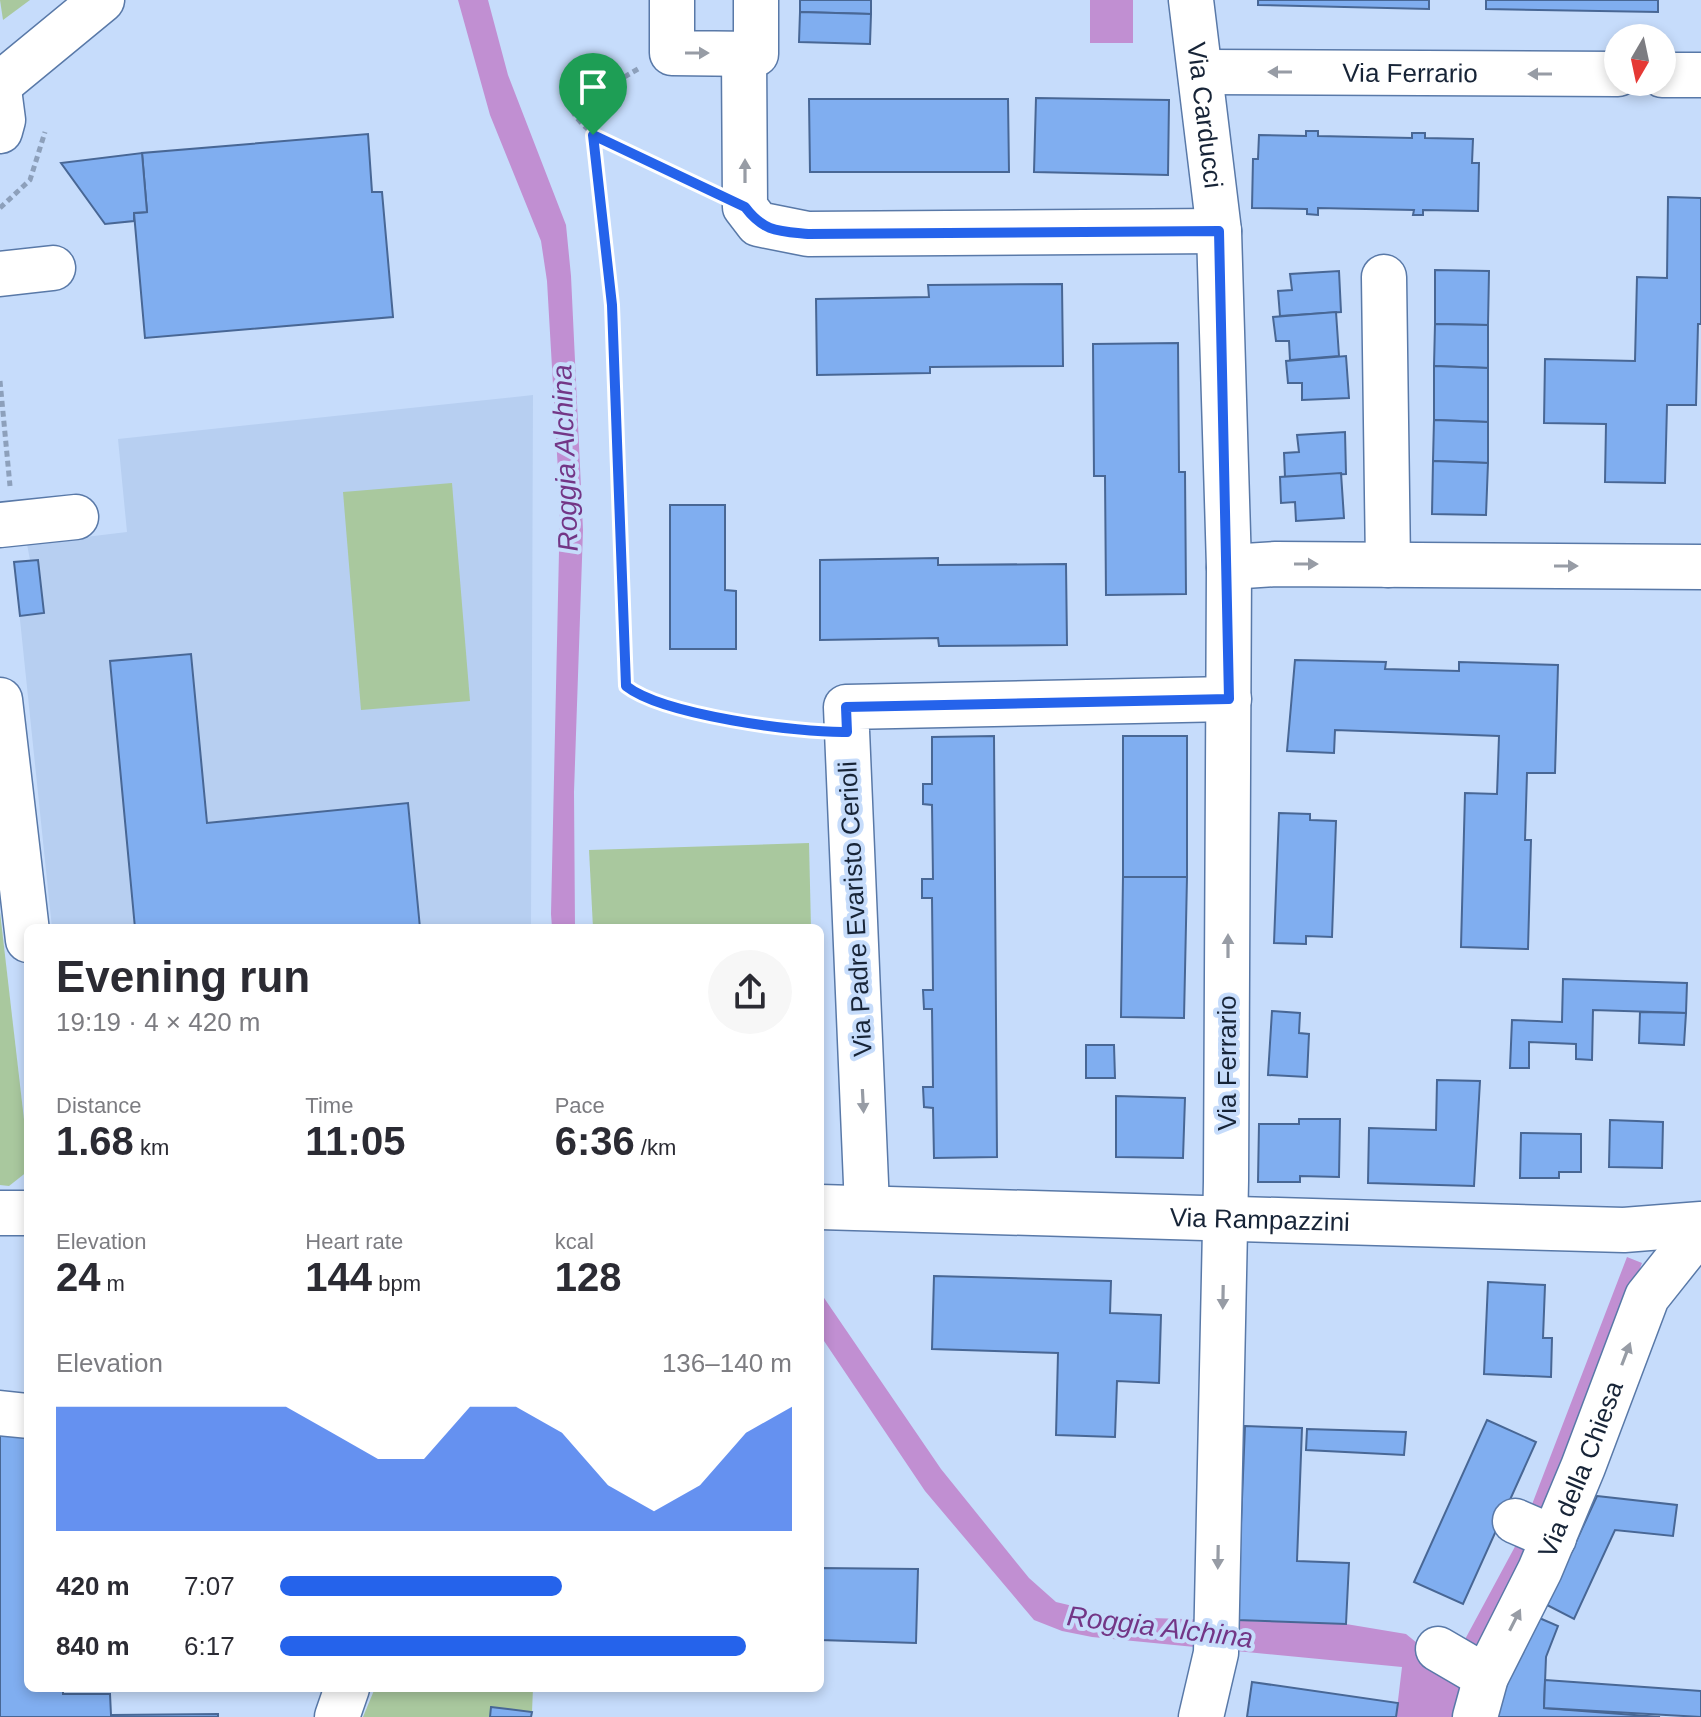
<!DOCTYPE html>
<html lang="en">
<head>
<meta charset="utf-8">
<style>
	body { margin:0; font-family:Arial,sans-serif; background:#f7f7f7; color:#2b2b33; height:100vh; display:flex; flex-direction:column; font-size:30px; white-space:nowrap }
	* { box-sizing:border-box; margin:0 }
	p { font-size:26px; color:#7c7c81 }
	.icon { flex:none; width:44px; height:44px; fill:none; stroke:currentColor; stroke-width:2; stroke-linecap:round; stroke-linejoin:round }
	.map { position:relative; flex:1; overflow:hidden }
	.panel { position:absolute; left:24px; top:924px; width:800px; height:768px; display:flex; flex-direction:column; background:#fff; border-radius:12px; box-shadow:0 4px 12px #0003 }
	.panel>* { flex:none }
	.needle { width:52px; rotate:189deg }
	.controls { position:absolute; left:1604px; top:24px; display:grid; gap:16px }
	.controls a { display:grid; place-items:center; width:72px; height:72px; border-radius:50%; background:#fff; box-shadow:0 4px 12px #0003; font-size:40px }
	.pin { position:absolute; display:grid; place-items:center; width:68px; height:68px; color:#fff; margin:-82px -34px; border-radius:50% 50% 50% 0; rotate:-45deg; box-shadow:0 0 8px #0007 }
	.pin .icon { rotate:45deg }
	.round { display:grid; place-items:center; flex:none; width:84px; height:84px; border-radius:42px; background:#f7f7f7 }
	.headline { display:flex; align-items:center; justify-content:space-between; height:136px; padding:0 32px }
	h1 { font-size:44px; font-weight:700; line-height:60px }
	.stats { display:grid; grid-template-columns:repeat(3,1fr); gap:12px; height:136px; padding:8px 32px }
	.stats div { display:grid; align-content:center }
	.stats b { font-size:40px; font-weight:700 }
	.stats small { font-size:22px; font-weight:400 }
	.stats p { font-size:22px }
	.chart { height:224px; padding:16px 32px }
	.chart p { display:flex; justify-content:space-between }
	.chart svg { width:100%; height:144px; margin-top:8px; fill:#2563eb; opacity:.7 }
	ul { padding:0 32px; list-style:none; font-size:26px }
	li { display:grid; grid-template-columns:128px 96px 1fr; align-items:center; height:60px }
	li i { height:20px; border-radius:10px; background:#2563eb }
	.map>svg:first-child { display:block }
</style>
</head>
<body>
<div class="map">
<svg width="1701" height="1717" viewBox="0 0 1701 1717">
	<rect width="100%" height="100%" fill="#c6dcfb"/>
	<path fill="#b7cff1" d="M533 395 531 928H52L14 562 30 560 27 544 127 532 118 439Z"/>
	<g fill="#a9c89e">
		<path d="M0 0H30L3 20Z"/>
		<path d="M452 483 470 701 361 710 343 492Z"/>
		<path d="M809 843 811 928H593L589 850Z"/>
		<path d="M0 912 28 1154V1171L9 1186 0 1185Z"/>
		<path d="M375 1688H533L532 1712 492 1707 490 1717H363Z"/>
	</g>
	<g fill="#c18fd2">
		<path d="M458 0H488L508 75 566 225 571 276 583 530 574 792 575 928H552L551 914 560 506 547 281 541 241 490 115Z"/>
		<rect x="1090" y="0" width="43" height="43"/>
		<path d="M1627 1257 1642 1263 1582 1421 1457 1717H1396L1402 1667 1092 1637 1062 1631 1034 1620 925 1491 820 1335V1292L941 1469 1029 1578 1056 1602 1119 1617 1346 1624 1406 1634 1449 1669 1518 1541Z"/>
	</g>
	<g fill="#80aef0" stroke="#486795" stroke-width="2">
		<path d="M800 0H871V14L800 12Z"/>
		<path d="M1258 0H1429V9L1258 5Z"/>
		<path d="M1486 0H1658V12L1486 9Z"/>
		<path d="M800 12 871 14 870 44 799 42Z"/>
		<path d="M1036 98 1169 100 1168 175 1034 172Z"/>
		<path d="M809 99H1008L1009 172H810Z"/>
		<path d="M1306 131H1318V136L1412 138V133H1425V138L1473 139 1472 163H1479L1478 211 1423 210V215H1413L1414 210 1318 208V215L1307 214V209L1252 208 1253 159H1258L1259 135 1306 136Z"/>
		<path d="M368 134 372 192H382L393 317 145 338 134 213 147 212 142 153Z"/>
		<path d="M142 153 147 212 134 213V221L105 224 61 163Z"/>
		<path d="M1668 197 1701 198V324H1698L1696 405H1667L1665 483 1605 482 1606 424 1544 423 1545 359 1635 361 1637 277 1667 278Z"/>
		<path d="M1435 270 1489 271 1488 325 1435 324Z"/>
		<path d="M1339 271 1341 312 1280 316 1278 291 1292 290 1290 274Z"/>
		<path d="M1062 284 1063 366 930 367V373L817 375 816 299 929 297 928 285Z"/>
		<path d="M1336 312 1339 356 1290 360 1289 341H1276L1273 317Z"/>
		<path d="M1435 324 1488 325V368L1434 366Z"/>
		<path d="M1178 343 1179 472H1185L1186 594 1106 595 1105 476H1094L1093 344Z"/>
		<path d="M1346 356 1349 398 1302 400V383H1288L1286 361Z"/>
		<path d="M1434 366 1488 368V422L1434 420Z"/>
		<path d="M1434 420 1488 422V463L1433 461Z"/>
		<path d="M1345 432 1346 474 1285 477 1284 453 1299 452 1297 435Z"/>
		<path d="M1433 461 1488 463 1486 515 1432 514Z"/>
		<path d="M1341 473 1344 518 1296 521 1295 502 1281 503 1280 477Z"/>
		<path d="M670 505H725V590L736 591V649H670Z"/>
		<path d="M938 558V565L1066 564 1067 645 939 646 938 638 820 640V560Z"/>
		<path d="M38 560 44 613 20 616 14 562Z"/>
		<path d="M191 654 207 823 408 803 420 928H338V925L135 928 110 661Z"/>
		<path d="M1295 660 1386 662 1385 669 1459 671V662L1558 665 1555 773H1527L1525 840H1531L1528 949 1461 947 1465 793 1497 794 1499 736 1335 730 1334 753 1287 751Z"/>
		<path d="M994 736 997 1157 934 1158 933 1108 924 1107 923 1087H933L932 1009H924L923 990H933L932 898H922V879H933L932 805 923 804V784H932V737Z"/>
		<rect x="1123" y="736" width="64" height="141"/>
		<path d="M1279 813 1310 814V820L1336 821 1332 937 1306 936V944L1274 943Z"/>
		<path d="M1123 877H1187L1184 1018 1121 1017Z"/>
		<path d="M1563 979 1687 983 1686 1013 1593 1010 1592 1060 1576 1059V1044L1529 1042V1068H1510L1512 1020 1562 1022Z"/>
		<path d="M1272 1011 1300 1013 1299 1033 1309 1034 1307 1077 1268 1075Z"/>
		<path d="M1640 1012 1686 1013 1684 1045 1639 1043Z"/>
		<path d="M1086 1045H1114L1115 1078H1086Z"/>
		<path d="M1437 1080 1480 1081 1474 1186 1368 1183 1369 1128 1436 1130Z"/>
		<path d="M1116 1096 1185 1098 1183 1158 1116 1157Z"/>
		<path d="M1299 1119H1340L1339 1177 1300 1176V1182H1258L1259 1124H1299Z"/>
		<path d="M1610 1120 1663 1122 1662 1168 1609 1167Z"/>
		<path d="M1521 1133 1581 1134V1172H1559V1178H1520Z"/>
		<path d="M934 1276 1111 1281 1110 1313 1161 1315 1159 1383 1117 1381 1115 1437 1056 1435 1058 1353 932 1349Z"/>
		<path d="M1488 1282 1545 1285 1543 1338H1552L1551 1377 1484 1374Z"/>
		<path d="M1487 1420 1536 1442 1463 1604 1414 1582Z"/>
		<path d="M1245 1426 1302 1428 1297 1561 1349 1563 1346 1624 1237 1620Z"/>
		<path d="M1307 1429 1406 1432 1404 1455 1306 1450Z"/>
		<path d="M0 1430H28V1688H63V1694H110L111 1715 218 1714V1717H0Z"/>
		<path d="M1597 1496 1677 1505 1673 1536 1615 1530 1574 1619 1547 1605Z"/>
		<path d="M820 1568 918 1569 916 1643 820 1640Z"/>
		<path d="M1537 1617 1558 1626 1546 1657 1544 1708 1660 1717H1497L1507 1676Z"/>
		<path d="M1545 1680 1701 1691V1717L1544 1708Z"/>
		<path d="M1252 1682 1398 1703 1396 1717H1247Z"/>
		<path d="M491 1707 532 1712 531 1717H490Z"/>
	</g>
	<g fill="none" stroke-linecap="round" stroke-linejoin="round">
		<defs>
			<g id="minor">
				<path d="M672 0V53L756 54V0"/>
				<path id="s1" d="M1191 0 1219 231 1229 567 1226 1181 1216 1653 1201 1717"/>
				<path d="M744 54 745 207 758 224 808 234 1219 231"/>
				<path id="s2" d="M1202 72 1618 74"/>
				<path d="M1662 75H1701"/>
				<path d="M0 84 102 0"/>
				<path d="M0 97 3 120 0 131"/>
				<path d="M0 274 53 268"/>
				<path d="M1384 277 1388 565"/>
				<path d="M0 525 76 517"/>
				<path d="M1229 567 1276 564 1701 567"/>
				<path d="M0 700 28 940"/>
				<path id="s3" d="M820 1207 1624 1230 1701 1224"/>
				<path d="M867 1207 846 707 1229 699"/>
				<path d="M0 1213H28"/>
				<path d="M0 1413 28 1416"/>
				<path d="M1515 1521 1554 1538"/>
				<path d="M1438 1649 1486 1677"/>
				<path d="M337 1717 347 1688"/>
				<path id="s4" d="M1475 1717 1486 1677 1540 1570 1583 1467 1647 1297 1701 1229"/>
			</g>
		</defs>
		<use href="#minor" stroke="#5979a8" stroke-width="47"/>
		<g stroke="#8da0bb" stroke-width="5" stroke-dasharray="6 4" stroke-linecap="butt">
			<path d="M638 69 571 108C586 144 670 172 705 189"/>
			<path d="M593 135 612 305 626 686C661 714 760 725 808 733"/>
			<path d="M0 208 30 180 45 132"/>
			<path d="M0 381 10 486"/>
		</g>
		<use href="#minor" stroke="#fff" stroke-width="44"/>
	</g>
	<defs><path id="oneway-solid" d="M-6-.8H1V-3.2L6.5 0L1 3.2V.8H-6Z" transform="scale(2)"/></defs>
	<g fill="#979ca5">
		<use href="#oneway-solid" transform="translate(697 53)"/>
		<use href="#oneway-solid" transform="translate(1280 72) rotate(-180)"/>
		<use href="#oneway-solid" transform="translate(1540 74) rotate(-180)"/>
		<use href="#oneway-solid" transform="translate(745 171) rotate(-90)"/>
		<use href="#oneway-solid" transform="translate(1306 564)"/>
		<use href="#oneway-solid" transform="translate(1566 566)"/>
		<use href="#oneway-solid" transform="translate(1228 946) rotate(-90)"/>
		<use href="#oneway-solid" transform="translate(863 1101) rotate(87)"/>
		<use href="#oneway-solid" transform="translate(1223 1297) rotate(91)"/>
		<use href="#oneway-solid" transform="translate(1626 1354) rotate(-69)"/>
		<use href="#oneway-solid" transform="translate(1218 1557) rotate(91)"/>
		<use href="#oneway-solid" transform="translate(1515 1620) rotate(-63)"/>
	</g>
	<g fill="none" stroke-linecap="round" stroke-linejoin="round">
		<defs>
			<path id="route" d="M593 135 745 207C764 232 778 231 808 234L1219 231 1229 699 846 707 847 732C798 733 663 715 626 686L612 305Z"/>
		</defs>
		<use href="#route" stroke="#fff" stroke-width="16"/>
		<use href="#route" stroke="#2563eb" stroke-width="10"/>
	</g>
	<g text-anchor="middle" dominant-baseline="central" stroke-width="8" stroke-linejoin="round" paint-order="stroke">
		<g font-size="26" fill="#172437" stroke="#c6dcfb">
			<text stroke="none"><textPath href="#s2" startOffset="208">Via Ferrario</textPath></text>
			<text stroke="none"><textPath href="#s1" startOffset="116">Via Carducci</textPath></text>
			<text transform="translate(855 909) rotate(-93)">Via Padre Evaristo Cerioli</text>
			<text transform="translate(1227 1063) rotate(-90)">Via Ferrario</text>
			<text stroke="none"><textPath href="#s3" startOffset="440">Via Rampazzini</textPath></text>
			<text stroke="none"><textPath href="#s4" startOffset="270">Via della Chiesa</textPath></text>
		</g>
		<g font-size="28" font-style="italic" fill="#733686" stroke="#c6dcfb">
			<text transform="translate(565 458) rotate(-92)">Roggia Alchina</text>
			<text transform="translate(1160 1627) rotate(7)">Roggia Alchina</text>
		</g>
	</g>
</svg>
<div class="controls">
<a><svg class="needle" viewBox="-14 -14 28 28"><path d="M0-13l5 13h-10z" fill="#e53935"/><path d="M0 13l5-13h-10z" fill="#7c7c81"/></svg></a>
</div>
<div class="pin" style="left:593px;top:135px;background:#1e9e55"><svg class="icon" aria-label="arrive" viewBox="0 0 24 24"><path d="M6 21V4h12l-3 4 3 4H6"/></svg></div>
<section class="panel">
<div class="headline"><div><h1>Evening run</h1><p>19:19 · 4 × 420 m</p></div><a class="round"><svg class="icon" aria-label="share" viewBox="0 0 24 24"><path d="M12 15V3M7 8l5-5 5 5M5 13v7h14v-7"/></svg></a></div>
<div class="stats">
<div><p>Distance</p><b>1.68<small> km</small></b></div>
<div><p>Time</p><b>11:05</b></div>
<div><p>Pace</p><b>6:36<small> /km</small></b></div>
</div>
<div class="stats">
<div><p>Elevation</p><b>24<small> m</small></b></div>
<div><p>Heart rate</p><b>144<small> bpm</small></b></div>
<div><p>kcal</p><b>128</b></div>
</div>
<div class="chart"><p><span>Elevation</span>136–140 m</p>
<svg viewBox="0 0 160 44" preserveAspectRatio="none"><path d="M0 44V6L10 6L20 6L30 6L40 6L50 6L60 14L70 22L80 22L90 6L100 6L110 14L120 30L130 38L140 30L150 14L160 6V44z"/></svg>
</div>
<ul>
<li><b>420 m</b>7:07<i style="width:55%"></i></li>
<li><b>840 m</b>6:17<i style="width:91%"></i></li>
</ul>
</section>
</div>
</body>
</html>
